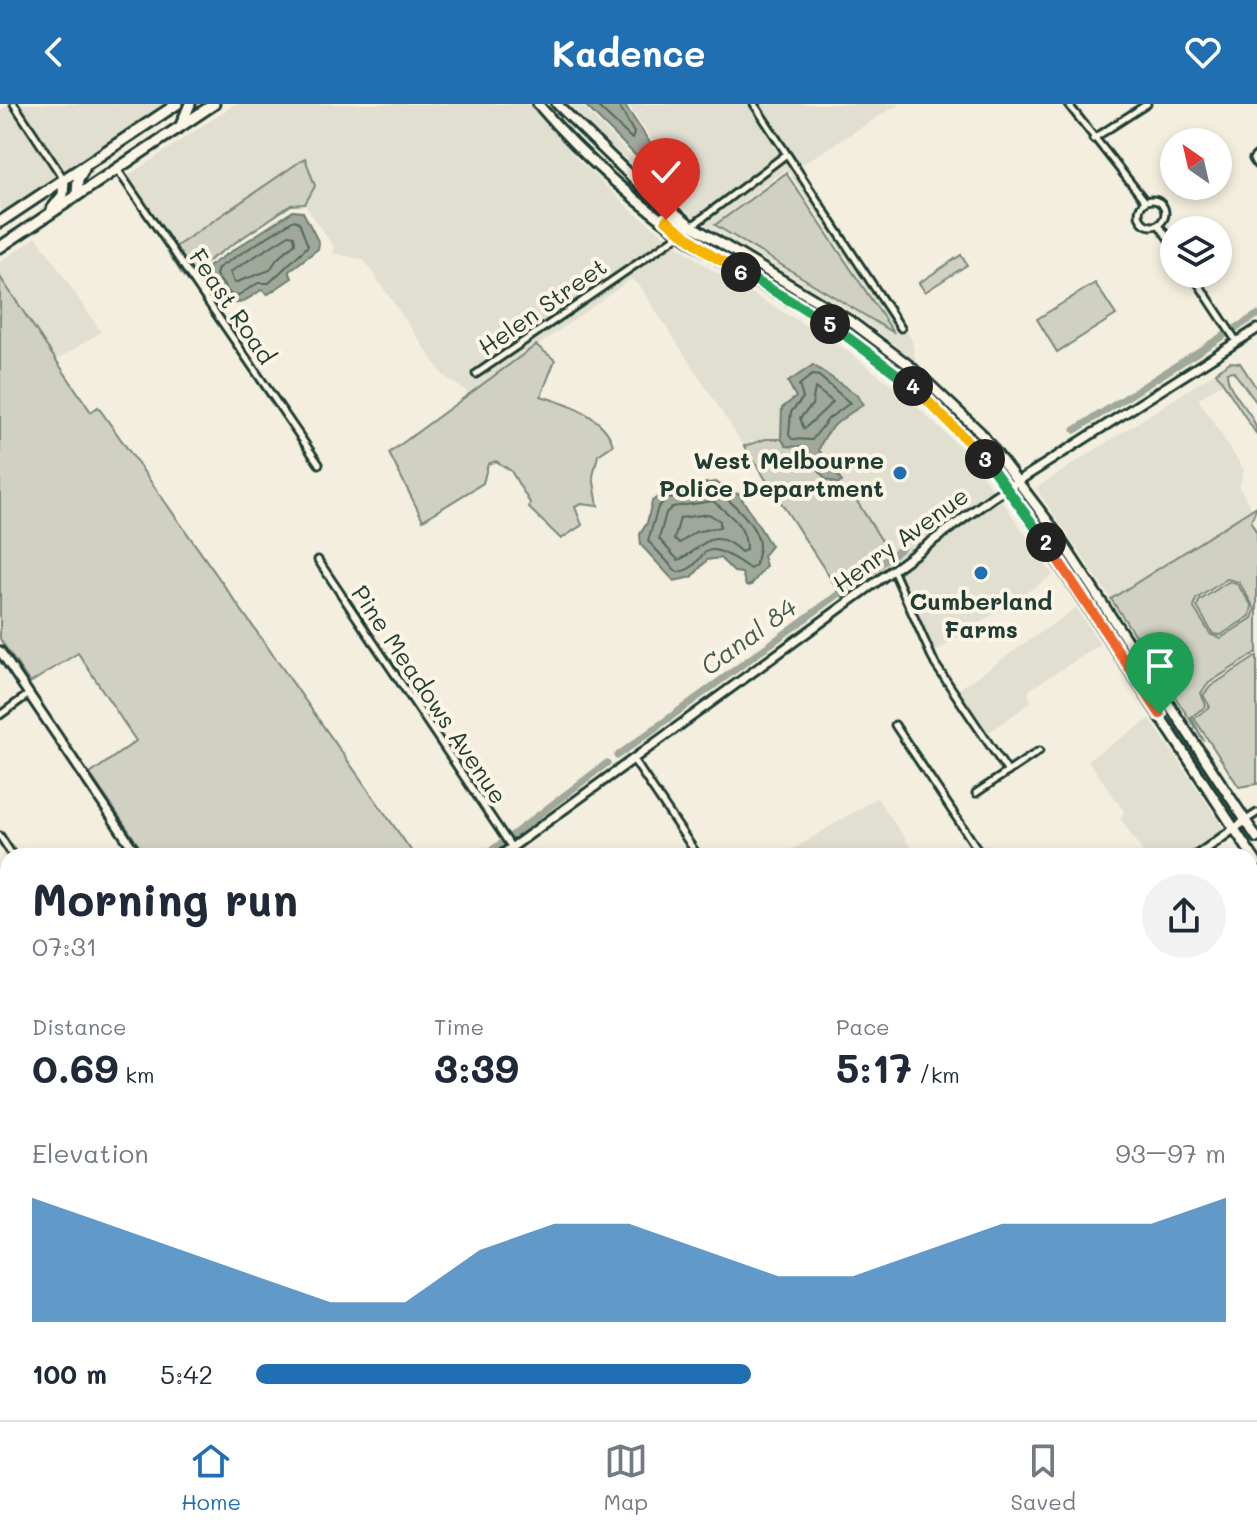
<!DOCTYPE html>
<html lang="en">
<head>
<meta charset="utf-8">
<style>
	body { margin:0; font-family:Mali,sans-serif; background:#f2f2f3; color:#1f2937; height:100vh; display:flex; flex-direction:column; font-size:30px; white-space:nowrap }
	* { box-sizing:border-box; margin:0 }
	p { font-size:26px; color:#747a83 }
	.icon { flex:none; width:44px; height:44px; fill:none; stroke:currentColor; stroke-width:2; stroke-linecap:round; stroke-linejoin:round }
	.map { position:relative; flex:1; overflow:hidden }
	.sheet { position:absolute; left:0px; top:744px; width:1258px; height:572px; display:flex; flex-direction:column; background:#fff; border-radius:24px 24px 0 0; box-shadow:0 4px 12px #0003 }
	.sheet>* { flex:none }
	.needle { width:52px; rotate:326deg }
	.buttons { position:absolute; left:1160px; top:24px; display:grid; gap:16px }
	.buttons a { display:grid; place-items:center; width:72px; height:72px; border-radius:50%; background:#fff; box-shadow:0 4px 12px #0003; font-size:40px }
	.pin { position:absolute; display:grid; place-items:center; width:68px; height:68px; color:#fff; margin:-82px -34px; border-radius:50% 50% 50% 0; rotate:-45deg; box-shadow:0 0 8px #0007 }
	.pin .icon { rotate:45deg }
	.km { position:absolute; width:40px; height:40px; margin:-20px; border-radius:50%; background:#222; color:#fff; font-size:22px; line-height:40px; text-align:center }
	.round { display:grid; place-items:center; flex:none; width:84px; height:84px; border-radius:42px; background:#f2f2f3 }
	.headline { display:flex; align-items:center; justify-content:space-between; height:136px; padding:0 32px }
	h1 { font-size:44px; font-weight:700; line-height:60px }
	.metrics { display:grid; grid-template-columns:repeat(3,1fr); gap:12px; height:136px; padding:8px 32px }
	.metrics div { display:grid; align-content:center }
	.metrics b { font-size:40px; font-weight:700 }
	.metrics small { font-size:22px; font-weight:400 }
	.metrics p { font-size:22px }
	.chart { height:224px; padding:16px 32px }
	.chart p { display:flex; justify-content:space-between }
	.chart svg { width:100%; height:144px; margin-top:8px; fill:#1f6fb2; opacity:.7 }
	ul { padding:0 32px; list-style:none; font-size:26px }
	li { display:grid; grid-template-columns:128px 96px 1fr; align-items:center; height:60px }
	li i { height:20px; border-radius:10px; background:#1f6fb2 }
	header { display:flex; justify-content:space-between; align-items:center; height:104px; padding:0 32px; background:#1f6fb2; color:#fff; font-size:36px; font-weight:700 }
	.tab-bar { display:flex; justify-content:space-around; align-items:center; height:112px; border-top:2px solid #e0e1e3; background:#fff; font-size:22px; color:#747a83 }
	.tab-bar a { display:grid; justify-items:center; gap:4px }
	.tab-bar .active { color:#1f6fb2 }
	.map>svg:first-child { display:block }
</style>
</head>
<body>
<header><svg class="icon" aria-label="back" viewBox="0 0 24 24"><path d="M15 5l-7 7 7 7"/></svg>Kadence<svg class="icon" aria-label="heart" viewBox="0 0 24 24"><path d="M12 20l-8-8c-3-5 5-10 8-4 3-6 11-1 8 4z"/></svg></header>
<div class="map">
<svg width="1257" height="1316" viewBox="0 0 1257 1316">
	<rect width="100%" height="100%" fill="#f3eede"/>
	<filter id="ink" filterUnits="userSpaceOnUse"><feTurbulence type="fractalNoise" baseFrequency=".0125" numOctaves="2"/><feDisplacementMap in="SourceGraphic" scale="16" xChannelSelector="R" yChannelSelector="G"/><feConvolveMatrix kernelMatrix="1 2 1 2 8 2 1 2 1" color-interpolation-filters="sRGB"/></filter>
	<g filter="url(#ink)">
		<g fill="#e1dfd0" fill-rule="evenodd">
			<path d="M11 0H165L0 111V7Z"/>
			<path d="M235 0H529L576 54 632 107 707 163 840 242 902 289 962 345 995 388 895 458 853 392 845 396 836 381 841 377 819 346 822 335 834 321 863 301 788 282 796 293 782 304V335L751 337 744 342 641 184 631 175 470 290 444 272 364 156 333 149 334 143 306 103 315 81 305 54 167 149 119 78Z"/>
			<path d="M570 0H580L636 57 679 91 684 83 628 0H899L801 61 912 236 915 256 856 211 695 114 605 38ZM784 66 789 68 896 231 712 122Z"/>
			<path d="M37 133 101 228 56 256 0 173V158Z"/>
			<path d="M1216 268 1223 279 1198 295 1244 366 1239 383 1252 405 1111 495 1036 384Z"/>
			<path d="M1000 394 1053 471 934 549 899 465Z"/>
			<path d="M1076 504 1100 541 1030 585 1028 591 1031 598 988 629 958 586Z"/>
			<path d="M1150 615 1225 726 1189 752H1145L1121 715 1124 707 1088 656Z"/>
			<path d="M877 694 917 752H782Z"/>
		</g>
		<g fill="#d0d1c2" stroke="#78877b" stroke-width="2" fill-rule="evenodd">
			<path d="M305 54 315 82 305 100 291 101 184 173 168 148Z"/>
			<path d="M786 69 894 229 715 121Z"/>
			<path d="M961 151 967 161 925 188 919 179Z"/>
			<path d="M0 173 91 308 98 303 415 752H146L90 670 136 637 78 549 30 579 0 535Z"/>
			<path d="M1095 179 1116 211 1057 248 1037 215Z"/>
			<path d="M536 241 555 256 541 292C567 300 605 312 613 341L598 351 593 372 598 402 581 400 575 403 582 421 561 435 529 404 530 399 511 367 496 357 488 360 483 379 423 416 389 349Z"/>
			<path d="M1230 258 1240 259 1257 285V299L1233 267 1227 268C1227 292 1257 307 1257 331L1216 268Z"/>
			<path d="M766 335H782L786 342 804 343 825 375 838 380 845 396 853 391 895 458 844 495 744 342Z"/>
			<path d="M1257 402 1251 418 1257 429V548L1209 579 1201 589 1206 602 1191 613 1204 637 1111 495ZM1227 475 1239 478 1255 505 1252 514 1221 534 1211 531 1194 504 1196 495Z"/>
			<path d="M1228 478 1237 480 1252 502 1250 512 1221 531 1213 530 1197 503 1199 497Z"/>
			<path d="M1257 552V680L1239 683 1194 614 1210 603 1203 591 1211 582Z"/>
			<path d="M1257 786V958L1250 963V791Z"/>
		</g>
		<g fill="#a0a89b" stroke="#6c7d72" stroke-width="2">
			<path d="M584 0H624L681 85 679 87 638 54Z"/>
			<path d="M293 107 303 108 319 139 318 145 289 167 292 174 268 190 261 186C232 208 224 202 207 171L209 162Z"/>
			<path d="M813 261 857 291 863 301C844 313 825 324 819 346L842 378 838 380 825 375 804 343 786 342 781 334 782 304 796 293 788 278Z"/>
			<path d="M716 378 731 389 739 390 771 442 763 452 766 462 751 481 746 482 742 469 734 468 720 454 707 456 692 473 674 477 641 441 640 430 647 419 652 397 671 384Z"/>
		</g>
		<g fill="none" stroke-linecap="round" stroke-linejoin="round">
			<g stroke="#53685d" stroke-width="2">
				<path d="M595 0 632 35 634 29 618 0"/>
				<path d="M294 116 299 118 308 142 269 179H258L237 192 230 190 216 171 218 164Z"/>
				<path d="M289 131 294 132 295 139 277 155 270 166 234 179 230 168Z"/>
				<path d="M812 271 819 272 850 299 828 315 812 336 792 335 789 331 791 308 803 294 799 281Z"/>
				<path d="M815 284 833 298 804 325 800 314 812 301Z"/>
				<path d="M715 387C730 395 759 422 759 442 759 448 756 454 756 461L750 465C690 422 712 465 677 468L648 437 658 403 667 395Z"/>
				<path d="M713 397C729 411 747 421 746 446L741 448C710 417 698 450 678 456L659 435 666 409 672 403Z"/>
				<path d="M709 410 720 417V423L695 428 680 439 674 436 680 414Z"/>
			</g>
			<g stroke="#a0a89b" stroke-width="7">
				<path d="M1236 224 1257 211"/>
				<path d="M1075 326 1226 230"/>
				<path d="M617 652 902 444"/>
				<path d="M511 732 607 659"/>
				<path d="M483 752 502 739"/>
				<path d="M1250 1236 1257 1231"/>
				<path d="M1138 1316 1149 1308"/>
			</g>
			<defs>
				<g id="minor">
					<path d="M14 0 63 74"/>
					<path d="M754 0 901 224"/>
					<path d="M1068 0 1145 97"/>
					<path d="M1093 35 1147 0"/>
					<path d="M1257 51 1253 55 1257 61"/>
					<path d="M117 65 319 360"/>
					<circle cx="1152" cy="109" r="13"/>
					<path d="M1159 121 1174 143"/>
					<path d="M1192 170 1237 238"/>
					<path d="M476 270 692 122 784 52"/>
					<path d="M318 456 512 744"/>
					<path d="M893 466 935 560 1008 668"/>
					<path d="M0 611 29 590"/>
					<path d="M895 621 982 752"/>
					<path d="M633 655 698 752"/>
					<path d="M976 689 1039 647"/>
					<path d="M1246 716 1257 709"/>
					<path d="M0 732 13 752"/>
					<path d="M0 919 8 931"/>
					<path d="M1250 978 1257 973"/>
					<path d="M1250 1071 1257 1082"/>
					<path d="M0 1080 8 1075"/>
					<path d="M0 1102 8 1114"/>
					<path d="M0 1130 8 1125"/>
					<path d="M1250 1152 1257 1147"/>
					<path d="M0 1258 8 1271"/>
					<path d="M33 1308 38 1316"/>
					<path d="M134 1308 140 1316"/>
					<path d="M334 1308 340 1316"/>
					<path d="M432 1308 437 1316"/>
					<path d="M529 1308 534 1316"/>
					<path d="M631 1308 636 1316"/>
					<path d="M767 1308 772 1316"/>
					<path d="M868 1308 873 1316"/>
					<path d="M971 1308 976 1316"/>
					<path d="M1072 1308 1076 1314"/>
					<path d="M67 1316 78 1308"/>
					<path d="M1251 1316 1257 1307"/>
				</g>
				<g id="tertiary">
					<path d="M0 547 138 752"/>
					<path d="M500 752 993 393 1257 225"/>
					<path d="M1196 752 1245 717"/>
					<path d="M428 1316 439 1308"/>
				</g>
				<g id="secondary">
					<path d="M538 0C587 58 648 109 711 151 757 181 807 203 852 234 911 277 964 327 1009 384L1257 759"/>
					<path d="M557 0 642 83 692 122 850 217 910 262 980 328 1050 420 1257 734"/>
				</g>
				<g id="primary">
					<path d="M182 19 190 0"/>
					<path d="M77 90 78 75 84 65"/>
					<path d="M52 105 63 91 64 75"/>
					<path d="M0 118 177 0"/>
					<path d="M0 143 214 0"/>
				</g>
			</defs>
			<use href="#minor" stroke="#1f3d34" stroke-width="11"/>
			<use href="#tertiary" stroke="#1f3d34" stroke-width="13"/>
			<use href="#secondary" stroke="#1f3d34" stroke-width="14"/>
			<use href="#primary" stroke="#1f3d34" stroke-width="15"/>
			<use href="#minor" stroke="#fcf5e5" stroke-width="5"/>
			<use href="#tertiary" stroke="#fcf5e5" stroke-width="7"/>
			<use href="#secondary" stroke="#fcf5e5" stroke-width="8"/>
			<use href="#primary" stroke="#fcf5e5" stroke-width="9"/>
		</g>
	</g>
	<g fill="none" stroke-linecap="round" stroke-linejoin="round" filter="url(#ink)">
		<defs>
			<path id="split-1" d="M1103 524 1160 610"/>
			<path id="split-2" d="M1046 438 1103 524"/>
			<path id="split-3" d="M985 355 1046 438"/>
			<path id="split-4" d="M913 282 985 355"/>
			<path id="split-5" d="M830 220 913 282"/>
			<path id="split-6" d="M741 168 830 220"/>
			<path id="split-7" d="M666 116 711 151 741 168"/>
		</defs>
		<use href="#split-1" stroke="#fff" stroke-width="16"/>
		<use href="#split-2" stroke="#fff" stroke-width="16"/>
		<use href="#split-3" stroke="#fff" stroke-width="16"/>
		<use href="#split-4" stroke="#fff" stroke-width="16"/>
		<use href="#split-5" stroke="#fff" stroke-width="16"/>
		<use href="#split-6" stroke="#fff" stroke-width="16"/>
		<use href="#split-7" stroke="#fff" stroke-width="16"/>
		<use href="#split-1" stroke="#f0652b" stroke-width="10"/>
		<use href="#split-2" stroke="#f0652b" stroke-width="10"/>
		<use href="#split-3" stroke="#22a559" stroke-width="10"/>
		<use href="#split-4" stroke="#f5b400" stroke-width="10"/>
		<use href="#split-5" stroke="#22a559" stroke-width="10"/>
		<use href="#split-6" stroke="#22a559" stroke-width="10"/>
		<use href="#split-7" stroke="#f5b400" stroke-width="10"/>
	</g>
	<g fill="#1f6fb2" stroke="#fcf5e5" stroke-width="3">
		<circle cx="900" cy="369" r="8"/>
		<circle cx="981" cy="469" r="8"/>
	</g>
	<g text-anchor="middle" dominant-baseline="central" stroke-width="8" stroke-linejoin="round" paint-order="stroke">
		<g font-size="24" fill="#1f3d34" stroke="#fcf5e5">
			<text transform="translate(233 202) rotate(56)">Feast Road</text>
			<text transform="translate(542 202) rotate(-35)">Helen Street</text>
			<text transform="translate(900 435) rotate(-36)">Henry Avenue</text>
			<text transform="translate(430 590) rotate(56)">Pine Meadows Avenue</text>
		</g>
		<g font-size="24" font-weight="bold" fill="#1f3d34" stroke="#fcf5e5" text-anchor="end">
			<text x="884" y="355">West Melbourne<tspan x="884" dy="28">Police Department</tspan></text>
			<text x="981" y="496" text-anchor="middle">Cumberland<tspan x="981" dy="28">Farms</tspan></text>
		</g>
		<g font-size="26" font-style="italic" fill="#465d53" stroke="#fcf5e5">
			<text transform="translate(748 532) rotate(-36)">Canal 84</text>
		</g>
	</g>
</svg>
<div class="buttons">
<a><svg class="needle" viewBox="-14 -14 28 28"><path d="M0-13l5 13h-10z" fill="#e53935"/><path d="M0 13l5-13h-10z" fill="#747a83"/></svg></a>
<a><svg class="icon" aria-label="layers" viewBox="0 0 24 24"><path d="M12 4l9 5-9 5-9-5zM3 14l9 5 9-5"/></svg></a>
</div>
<div class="pin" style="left:1160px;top:610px;background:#1e9e55"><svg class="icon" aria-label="arrive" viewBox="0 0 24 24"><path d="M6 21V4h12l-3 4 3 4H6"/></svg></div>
<div class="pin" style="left:666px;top:116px;background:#d93025"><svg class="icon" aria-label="check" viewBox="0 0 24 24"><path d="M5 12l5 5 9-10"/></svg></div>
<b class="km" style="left:1046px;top:438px">2</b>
<b class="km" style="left:985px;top:355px">3</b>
<b class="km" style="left:913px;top:282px">4</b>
<b class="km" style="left:830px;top:220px">5</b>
<b class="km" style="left:741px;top:168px">6</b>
<section class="sheet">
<div class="headline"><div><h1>Morning run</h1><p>07:31</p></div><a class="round"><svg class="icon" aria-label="share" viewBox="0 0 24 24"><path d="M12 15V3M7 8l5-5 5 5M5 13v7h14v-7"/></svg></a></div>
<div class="metrics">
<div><p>Distance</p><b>0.69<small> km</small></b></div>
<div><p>Time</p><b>3:39</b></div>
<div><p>Pace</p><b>5:17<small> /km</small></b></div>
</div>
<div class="chart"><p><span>Elevation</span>93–97 m</p>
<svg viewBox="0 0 160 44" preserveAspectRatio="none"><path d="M0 44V6L10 14L20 22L30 30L40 38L50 38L60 22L70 14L80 14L90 22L100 30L110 30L120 22L130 14L140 14L150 14L160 6V44z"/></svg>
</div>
<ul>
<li><b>100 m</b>5:42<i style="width:51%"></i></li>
</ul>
</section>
</div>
<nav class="tab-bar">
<a class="active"><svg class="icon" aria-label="home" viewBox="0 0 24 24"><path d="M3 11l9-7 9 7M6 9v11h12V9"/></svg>Home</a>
<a><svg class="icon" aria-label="map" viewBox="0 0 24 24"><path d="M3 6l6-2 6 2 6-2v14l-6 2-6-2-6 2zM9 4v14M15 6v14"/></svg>Map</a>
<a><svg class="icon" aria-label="saved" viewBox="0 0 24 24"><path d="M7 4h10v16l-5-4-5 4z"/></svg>Saved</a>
</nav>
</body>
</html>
